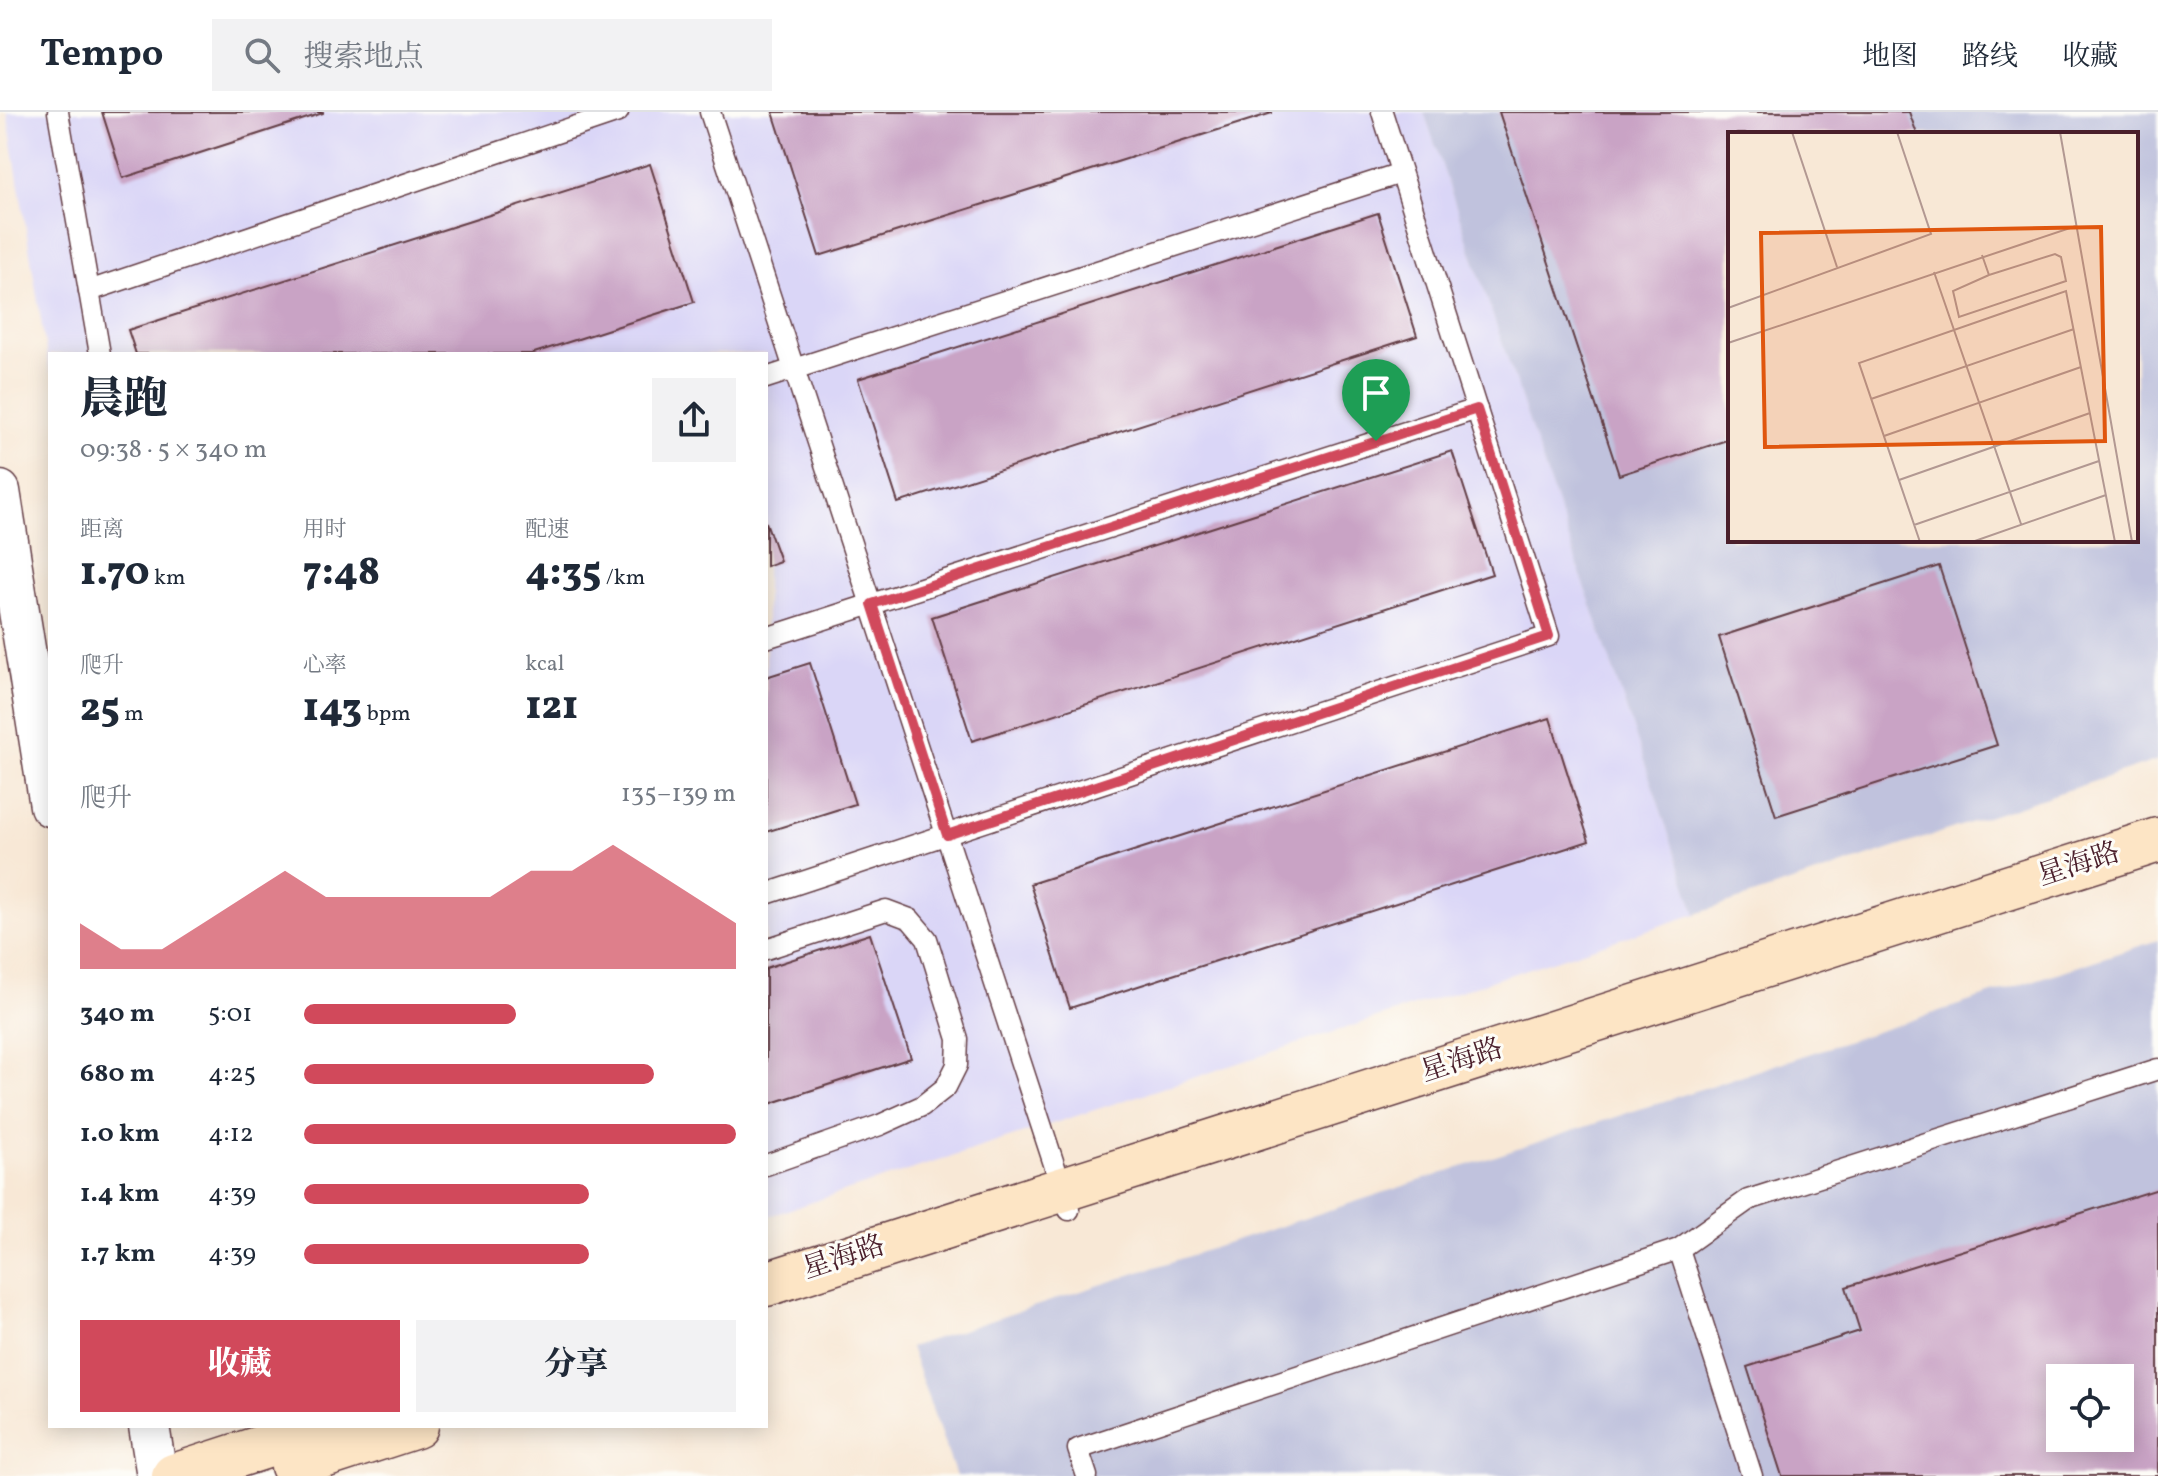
<!DOCTYPE html>
<html lang="zh">
<head>
<meta charset="utf-8">
<style>
	body { margin:0; font-family:Vollkorn,"Noto Serif SC",serif; background:#f2f2f3; color:#1f2937; height:100vh; display:flex; flex-direction:column; font-size:30px; white-space:nowrap }
	* { box-sizing:border-box; margin:0 }
	p { font-size:26px; color:#747a83 }
	.icon { flex:none; width:44px; height:44px; fill:none; stroke:currentColor; stroke-width:2; stroke-linecap:round; stroke-linejoin:round }
	.map { position:relative; flex:1; overflow:hidden }
	.drawer { position:absolute; left:48px; top:240px; width:720px; height:1076px; display:flex; flex-direction:column; background:#fff; border-radius:0px; box-shadow:0 4px 20px #0003 }
	.drawer>* { flex:none }
	.controls { position:absolute; left:2046px; top:1252px; display:grid; gap:16px }
	.controls a { display:grid; place-items:center; width:88px; height:88px; border-radius:0px; background:#fff; box-shadow:0 4px 20px #0003; font-size:40px }
	.pin { position:absolute; display:grid; place-items:center; width:68px; height:68px; color:#fff; margin:-82px -34px; border-radius:50% 50% 50% 0; rotate:-45deg; box-shadow:0 0 8px #0007 }
	.pin .icon { rotate:45deg }
	.round { display:grid; place-items:center; flex:none; width:84px; height:84px; border-radius:0px; background:#f2f2f3 }
	.overview { display:flex; align-items:center; justify-content:space-between; height:136px; padding:0 32px }
	h1 { font-size:44px; font-weight:800; line-height:60px }
	.metrics { display:grid; grid-template-columns:repeat(3,1fr); gap:12px; height:136px; padding:8px 32px }
	.metrics div { display:grid; align-content:center }
	.metrics b { font-size:40px; font-weight:800 }
	.metrics small { font-size:22px; font-weight:400 }
	.metrics p { font-size:22px }
	.chart { height:224px; padding:16px 32px }
	.chart p { display:flex; justify-content:space-between }
	.chart svg { width:100%; height:144px; margin-top:8px; fill:#d1495b; opacity:.7 }
	.action { display:flex; gap:16px; margin-top:auto; padding:16px 32px }
	.action a { flex:1; height:92px; border-radius:0px; background:#d1495b; color:#fff; font-size:32px; font-weight:800; line-height:92px; text-align:center }
	.action a+a { background:#f2f2f3; color:#1f2937 }
	ul { padding:0 32px; list-style:none; font-size:26px }
	li { display:grid; grid-template-columns:128px 96px 1fr; align-items:center; height:60px }
	li i { height:20px; border-radius:10px; background:#d1495b }
	header { display:flex; align-items:center; gap:48px; box-sizing:border-box; height:112px; padding:0 40px; background:#fff; border-bottom:2px solid #e0e1e3 }
	header strong { font-size:38px }
	nav { display:flex; gap:44px; margin-inline-start:auto; font-size:28px }
	.search { width:560px; height:72px; background:#f2f2f3; display:flex; align-items:center; gap:20px; box-sizing:border-box; padding:0 28px; border-radius:0px; color:#747a83; font-size:30px }
	.map>svg:first-child { display:block }
</style>
</head>
<body>
<header>
<strong>Tempo</strong>
<div class="search"><svg class="icon" aria-label="search" viewBox="0 0 24 24"><circle cx="10" cy="10" r="6"/><path d="M15 15l6 6"/></svg>搜索地点</div>
<nav><a>地图</a><a>路线</a><a>收藏</a></nav>
</header>
<div class="map">
<svg width="2158" height="1364" viewBox="0 0 2158 1364">
	<rect width="100%" height="100%" fill="#fdfcf7"/>
	<filter id="ink" filterUnits="userSpaceOnUse"><feTurbulence type="fractalNoise" baseFrequency=".0125" numOctaves="2"/><feDisplacementMap in="SourceGraphic" scale="16" xChannelSelector="R" yChannelSelector="G"/><feConvolveMatrix kernelMatrix="1 2 1 2 8 2 1 2 1" color-interpolation-filters="sRGB"/></filter>
	<filter id="wash" filterUnits="userSpaceOnUse"><feTurbulence type="fractalNoise" baseFrequency=".006" numOctaves="4" result="noise"/><feDisplacementMap in="SourceGraphic" scale="32" xChannelSelector="R" yChannelSelector="G"/><feGaussianBlur stdDeviation="1.8" result="paint"/><feColorMatrix in="noise" values="0 0 0 0 0 0 0 0 0 0 0 0 0 0 0 0 0 1.4 0 .05"/><feComposite in="paint" operator="in"/></filter>
	<g filter="url(#wash)">
		<rect width="100%" height="100%" fill="#f8e8d6"/>
		<path fill="#dad6f7" d="M7 0H1424L1696 802 766 1105V242H50V263Z"/>
		<g fill="#c0c2dd" fill-rule="evenodd">
			<path d="M1424 0H2158V648L1696 802ZM1730 22H2136V428H1730Z"/>
			<path d="M2158 828V1364H956L910 1235ZM2060 1266H2120V1326H2060Z"/>
		</g>
		<g id="blocks">
			<g fill="#c9a3c5" fill-rule="evenodd">
				<path d="M102 0H323V1L123 66Z"/>
				<path d="M773 0H1272V1L819 144Z"/>
				<path d="M1499 0H1909L1917 22H1730V327L1619 363Z"/>
				<path d="M650 52 694 190 531 242H136L128 218Z"/>
				<path d="M1378 101 1417 224 898 391 858 267Z"/>
				<path d="M1452 339 1492 462 972 629 932 505Z"/>
				<path d="M766 410 780 449 766 454Z"/>
				<path d="M1939 454 1997 633 1776 704 1719 525Z"/>
				<path d="M810 551 855 692 766 720V565Z"/>
				<path d="M1550 606 1589 729 1070 896 1030 772Z"/>
				<path d="M870 822 911 946 766 993V856Z"/>
				<path d="M2158 1077V1364H1782L1747 1255 1860 1219 1846 1175ZM2060 1266H2120V1326H2060Z"/>
			</g>
		</g>
	</g>
	<g filter="url(#ink)">
		<use href="#blocks" fill-opacity="0" stroke="#643d45" stroke-width="2"/>
		<g fill="none" stroke-linecap="round" stroke-linejoin="round">
			<defs>
				<g id="lane">
					<path d="M58 0 100 242"/>
					<path d="M710 0 1069 1098"/>
					<path d="M89 179 618 0"/>
					<path d="M766 266 1401 61"/>
					<path d="M766 526 1477 297"/>
					<path d="M766 782 1549 524 1382 0"/>
					<path d="M766 837 886 798 910 807 927 827 958 927 957 953 946 975 922 994 880 1013 766 1053"/>
					<path d="M1679 1137 1752 1364"/>
					<path d="M1087 1364 1078 1337 1679 1137 1748 1088 2158 957"/>
				</g>
				<g id="street">
					<path d="M0 379 50 694"/>
					<path d="M149 1314 157 1364"/>
				</g>
				<g id="secondary">
					<path d="M766 1172 2158 728"/>
					<path d="M293 1354 416 1314"/>
					<path d="M174 1364 328 1314"/>
				</g>
			</defs>
			<use href="#lane" stroke="#643d45" stroke-width="23"/>
			<use href="#street" stroke="#643d45" stroke-width="43"/>
			<use href="#secondary" stroke="#643d45" stroke-width="47"/>
			<use href="#lane" stroke="#fff" stroke-width="20"/>
			<use href="#street" stroke="#fff" stroke-width="40"/>
			<use href="#secondary" stroke="#fde5c5" stroke-width="44"/>
		</g>
	</g>
	<g fill="none" stroke-linecap="round" stroke-linejoin="round" filter="url(#ink)">
		<defs>
			<path id="route" d="M1477 297 1549 524 947 723 872 492Z"/>
		</defs>
		<use href="#route" stroke="#fff" stroke-width="16"/>
		<use href="#route" stroke="#d1495b" stroke-width="10"/>
	</g>
	<g text-anchor="middle" dominant-baseline="central" stroke-width="6" stroke-linejoin="round" paint-order="stroke">
		<g font-size="28" fill="#4a1f2b" stroke="#fdfcf7">
			<text transform="translate(2079 753) rotate(-18)">星海路</text>
			<text transform="translate(1462 949) rotate(-18)">星海路</text>
			<text transform="translate(844 1146) rotate(-18)">星海路</text>
		</g>
	</g>
	<g transform="translate(1728 20)">
		<rect width="410" height="410" fill="#f8e8d6"/>
		<path fill="none" stroke="#b29892" stroke-width="2" d="M64 0 109 135M332 0 404 410M254 123 261 143 327 122 333 125 338 149 231 185 225 159 261 143M206 140 293 392M0 176 203 102 169 0M0 211 348 94M143 267 346 197M156 304 353 235M171 348 362 281M186 393 371 329M192 410 131 231 338 159 387 410M244 410 378 363"/>
		<path fill="#e0560e" fill-opacity="0.15" stroke="#e0560e" stroke-width="4" d="M373 95 377 309 37 315 33 101Z"/>
		<rect width="410" height="410" fill="none" stroke="#4a1f2b" stroke-width="4"/>
	</g>
</svg>
<div class="controls">
<a><svg class="icon" aria-label="locate" viewBox="0 0 24 24"><circle cx="12" cy="12" r="6"/><path d="M12 2v4M12 18v4M2 12h4M18 12h4"/></svg></a>
</div>
<div class="pin" style="left:1376px;top:329px;background:#1e9e55"><svg class="icon" aria-label="arrive" viewBox="0 0 24 24"><path d="M6 21V4h12l-3 4 3 4H6"/></svg></div>
<section class="drawer">
<div class="overview"><div><h1>晨跑</h1><p>09:38 · 5 × 340 m</p></div><a class="round"><svg class="icon" aria-label="share" viewBox="0 0 24 24"><path d="M12 15V3M7 8l5-5 5 5M5 13v7h14v-7"/></svg></a></div>
<div class="metrics">
<div><p>距离</p><b>1.70<small> km</small></b></div>
<div><p>用时</p><b>7:48</b></div>
<div><p>配速</p><b>4:35<small> /km</small></b></div>
</div>
<div class="metrics">
<div><p>爬升</p><b>25<small> m</small></b></div>
<div><p>心率</p><b>143<small> bpm</small></b></div>
<div><p>kcal</p><b>121</b></div>
</div>
<div class="chart"><p><span>爬升</span>135–139 m</p>
<svg viewBox="0 0 160 44" preserveAspectRatio="none"><path d="M0 44V30L10 38L20 38L30 30L40 22L50 14L60 22L70 22L80 22L90 22L100 22L110 14L120 14L130 6L140 14L150 22L160 30V44z"/></svg>
</div>
<ul>
<li><b>340 m</b>5:01<i style="width:49%"></i></li>
<li><b>680 m</b>4:25<i style="width:81%"></i></li>
<li><b>1.0 km</b>4:12<i style="width:100%"></i></li>
<li><b>1.4 km</b>4:39<i style="width:66%"></i></li>
<li><b>1.7 km</b>4:39<i style="width:66%"></i></li>
</ul>
<div class="action"><a>收藏</a><a>分享</a></div>
</section>
</div>
</body>
</html>
